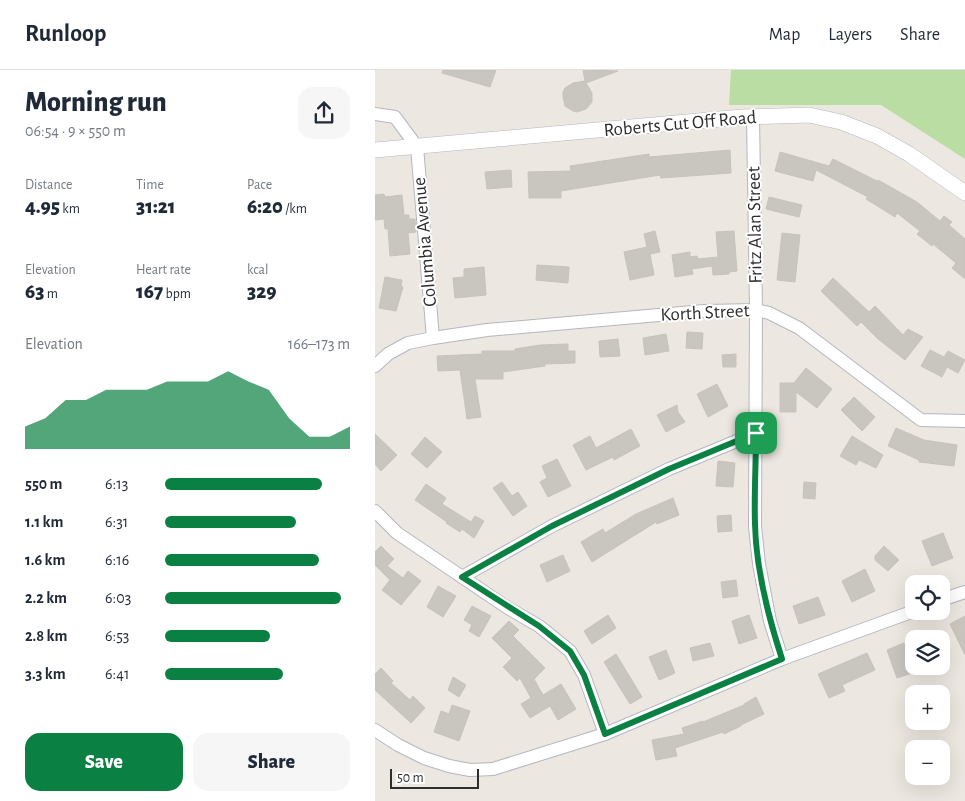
<!DOCTYPE html>
<html lang="en">
<head>
<meta charset="utf-8">
<style>
	body { margin:0; font-family:"Alegreya Sans",sans-serif; background:#f6f6f7; color:#1f2937; height:100vh; display:flex; flex-direction:column; font-size:19px; white-space:nowrap }
	* { box-sizing:border-box; margin:0 }
	p { font-size:16px; color:#747a83 }
	.icon { flex:none; width:28px; height:28px; fill:none; stroke:currentColor; stroke-width:2; stroke-linecap:round; stroke-linejoin:round }
	.map { position:relative; flex:1; overflow:hidden }
	.panel { display:flex; flex-direction:column; background:#fff; width:375px }
	.panel>* { flex:none }
	.buttons { position:absolute; left:530px; top:505px; display:grid; gap:10px }
	.buttons a { display:grid; place-items:center; width:45px; height:45px; border-radius:10px; background:#fff; box-shadow:0 5px 20px #0002; font-size:25px }
	.scale { position:absolute; left:15px; bottom:12px; width:89px; box-sizing:border-box; padding-left:5px; border:2px solid #2d2d2d; border-top:0; font-size:14px; line-height:18px; white-space:nowrap; color:#2d2d2d; -webkit-text-stroke:4px #fff; paint-order:stroke }
	.pin { position:absolute; display:grid; place-items:center; width:42px; height:42px; color:#fff; margin:-21px; border-radius:10px; box-shadow:0 2px 8px #0006 }
	.round { display:grid; place-items:center; flex:none; width:52px; height:52px; border-radius:15px; background:#f6f6f7 }
	.overview { display:flex; align-items:center; justify-content:space-between; height:85px; padding:0 25px }
	h1 { font-size:28px; font-weight:800; line-height:38px }
	.figures { display:grid; grid-template-columns:repeat(3,1fr); gap:8px; height:85px; padding:5px 25px }
	.figures div { display:grid; align-content:center }
	.figures b { font-size:21px; font-weight:800 }
	.figures small { font-size:14px; font-weight:400 }
	.figures p { font-size:14px }
	.chart { height:140px; padding:10px 25px }
	.chart p { display:flex; justify-content:space-between }
	.chart svg { width:100%; height:90px; margin-top:5px; fill:#0b8043; opacity:.7 }
	.cta { display:flex; gap:10px; margin-top:auto; padding:10px 25px }
	.cta a { flex:1; height:58px; border-radius:15px; background:#0b8043; color:#fff; font-size:20px; font-weight:800; line-height:58px; text-align:center }
	.cta a+a { background:#f6f6f7; color:#1f2937 }
	ul { padding:0 25px; list-style:none; font-size:16px }
	li { display:grid; grid-template-columns:80px 60px 1fr; align-items:center; height:38px }
	li i { height:12px; border-radius:6px; background:#0b8043 }
	header { display:flex; align-items:center; gap:30px; box-sizing:border-box; height:70px; padding:0 25px; background:#fff; border-bottom:1px solid #e0e1e3 }
	header strong { font-size:24px }
	nav { display:flex; gap:28px; margin-inline-start:auto; font-size:18px }
	main { display:flex; flex:1; min-height:0 }
	.map>svg:first-child { display:block }
</style>
</head>
<body>
<header>
<strong>Runloop</strong>
<nav><a>Map</a><a>Layers</a><a>Share</a></nav>
</header>
<main>
<section class="panel">
<div class="overview"><div><h1>Morning run</h1><p>06:54 · 9 × 550 m</p></div><a class="round"><svg class="icon" aria-label="share" viewBox="0 0 24 24"><path d="M12 15V3M7 8l5-5 5 5M5 13v7h14v-7"/></svg></a></div>
<div class="figures">
<div><p>Distance</p><b>4.95<small> km</small></b></div>
<div><p>Time</p><b>31:21</b></div>
<div><p>Pace</p><b>6:20<small> /km</small></b></div>
</div>
<div class="figures">
<div><p>Elevation</p><b>63<small> m</small></b></div>
<div><p>Heart rate</p><b>167<small> bpm</small></b></div>
<div><p>kcal</p><b>329</b></div>
</div>
<div class="chart"><p><span>Elevation</span>166–173 m</p>
<svg viewBox="0 0 160 44" preserveAspectRatio="none"><path d="M0 44V33L10 29L20 20L30 20L40 15L50 15L60 15L70 11L80 11L90 11L100 6L110 11L120 15L130 29L140 38L150 38L160 33V44z"/></svg>
</div>
<ul>
<li><b>550 m</b>6:13<i style="width:85%"></i></li>
<li><b>1.1 km</b>6:31<i style="width:71%"></i></li>
<li><b>1.6 km</b>6:16<i style="width:83%"></i></li>
<li><b>2.2 km</b>6:03<i style="width:95%"></i></li>
<li><b>2.8 km</b>6:53<i style="width:57%"></i></li>
<li><b>3.3 km</b>6:41<i style="width:64%"></i></li>
</ul>
<div class="cta"><a>Save</a><a>Share</a></div>
</section>
<div class="map">
<svg width="590" height="731" viewBox="0 0 590 731">
	<rect width="100%" height="100%" fill="#ede7e1"/>
	<path fill="#badda4" d="M356 0H590V89L506 35H354Z"/>
	<g fill="#c9c5bf" stroke="#c8c3ba">
		<path d="M68 0H121L115 17 67 3Z"/>
		<path d="M208 0 243 1 211 13 217 23V32L211 39 202 42 198 41 190 36 188 27V22L190 18 198 13 210 11Z"/>
		<path d="M355 80 356 103 286 108 285 105 186 121V128H154L153 102 196 101 195 96 274 84V87Z"/>
		<path d="M405 82 454 96 458 89 502 111 503 110 542 132 565 151 569 146 577 152 574 155 590 169V209L577 198 581 193 558 174 557 176 542 164 545 161 522 143 520 147 491 129 493 127 441 100 438 111 400 101Z"/>
		<path d="M136 100 137 117 112 119 110 102Z"/>
		<path d="M9 124 10 127 27 125 29 145H34V149H40L41 162 33 163 35 184 15 186 13 159H10L9 149 0 150V125Z"/>
		<path d="M394 127 427 135 424 147 391 139Z"/>
		<path d="M280 161 285 182 275 184 279 205 255 210 249 182 272 177 269 164Z"/>
		<path d="M359 161 362 201 354 202V204L338 205 337 196 317 199 318 204 300 207 297 185 315 182V187L322 186 323 189 343 187 341 162Z"/>
		<path d="M407 163 425 165 420 212 402 210Z"/>
		<path d="M162 195 194 197 193 213 161 210Z"/>
		<path d="M109 197 111 225 80 228 78 208 89 207V199Z"/>
		<path d="M10 207 27 210 26 216 28 217 21 241 4 238Z"/>
		<path d="M458 208 494 242 500 236 528 265 533 259 548 267 530 290 503 269 486 252 482 256 446 221Z"/>
		<path d="M312 262 328 263 327 279 311 278Z"/>
		<path d="M291 264 294 281 270 285 268 268Z"/>
		<path d="M243 269 245 286 225 287 224 271Z"/>
		<path d="M193 274V281H200V293L170 294V296L128 302V309H100L106 347 92 349 85 300 63 301 62 286 107 284V281H140V279L165 275Z"/>
		<path d="M555 280 569 287 573 281 590 290 583 303 572 297 567 307 546 296Z"/>
		<path d="M361 284V297H348L347 285Z"/>
		<path d="M431 298 457 319 442 338 421 322V342H405V313H419Z"/>
		<path d="M342 314 353 336 333 347 322 324Z"/>
		<path d="M479 327 500 347 487 361 466 340Z"/>
		<path d="M302 335 303 342 310 352 291 362 282 345Z"/>
		<path d="M521 358 549 370 582 375 579 396 544 392V390L513 376Z"/>
		<path d="M256 359 265 376 239 390 238 387 211 400 198 375 215 366 221 378Z"/>
		<path d="M0 364 22 385 6 401 0 394Z"/>
		<path d="M477 366 508 385 501 398 484 390 481 395 465 386Z"/>
		<path d="M50 367 67 382 52 398 36 384Z"/>
		<path d="M182 389 196 416 173 427 165 412 172 408 167 396Z"/>
		<path d="M343 391 360 393 358 417 341 416Z"/>
		<path d="M127 412 137 426 143 422 152 436 138 446 118 418Z"/>
		<path d="M429 412 441 413 440 429 428 428Z"/>
		<path d="M51 414 71 428 67 434 96 452 100 446 109 451 99 468 87 459 85 462 71 453 72 452 40 430Z"/>
		<path d="M298 428 304 445 282 454 281 452 217 492 206 472 228 459 230 463 261 444Z"/>
		<path d="M356 445 357 461 343 462 342 446Z"/>
		<path d="M568 463 578 488 557 496 547 471Z"/>
		<path d="M6 476 19 489 12 496 28 508 33 501 46 511 26 535 7 520 15 510 0 495V482Z"/>
		<path d="M509 476 524 490 513 501 500 490V486Z"/>
		<path d="M188 485 195 501 172 512 165 495Z"/>
		<path d="M490 499 500 521 477 532 467 511Z"/>
		<path d="M361 510 363 526 348 528 346 512Z"/>
		<path d="M63 516 81 526 68 547 52 537Z"/>
		<path d="M443 527 450 545 424 554 418 536Z"/>
		<path d="M97 536 116 546 104 567 94 561 97 555 89 550Z"/>
		<path d="M233 545 241 558 217 574 209 561Z"/>
		<path d="M374 545 382 568 364 574 357 551Z"/>
		<path d="M590 546V585L575 554Z"/>
		<path d="M134 551 144 560 138 566 170 598 159 609 168 625 186 614 201 639 183 650 175 636 155 648 146 634 156 628 145 608 142 611 128 597 137 588 117 568Z"/>
		<path d="M335 573 339 586 318 591 315 578Z"/>
		<path d="M529 573 540 602 522 608 512 580Z"/>
		<path d="M291 580 300 603 284 610 274 587Z"/>
		<path d="M492 583 500 600 467 615 470 621 454 628 443 604Z"/>
		<path d="M241 584 267 627 255 634 229 592Z"/>
		<path d="M6 598 18 611 16 613 35 630 38 626 50 638 36 653 0 620V604Z"/>
		<path d="M78 607 91 615 84 627 73 620Z"/>
		<path d="M381 627 389 644 366 655V656L349 664 348 662 300 678 302 686 281 690 277 670 309 664 307 658 328 651V652L369 635V634Z"/>
		<path d="M77 635 95 641 84 671 59 662 66 641 74 644Z"/>
	</g>
	<g fill="none" stroke-linecap="round" stroke-linejoin="round">
		<defs>
			<g id="minor">
				<path d="M0 44 20 47 42 77 58 268"/>
				<path d="M378 47 381 240 380 456 384 494 395 551 407 589"/>
				<path d="M0 296 13 284 33 273 58 268 112 260 329 241 381 240 394 243 424 258 546 350 590 351"/>
				<path d="M0 441 22 463 133 538 164 556 195 581 209 605 230 664"/>
				<path d="M87 507 177 456 294 399 381 363"/>
				<path d="M566 530 590 522"/>
				<path d="M0 660 23 675 49 688 74 696 95 700 118 699 230 664 407 589 539 541"/>
			</g>
			<path id="tertiary" d="M0 80 368 47 434 45 466 52 502 66 534 84 590 123"/>
		</defs>
		<use href="#minor" stroke="#b4b7bf" stroke-width="14"/>
		<use href="#tertiary" stroke="#b4b7bf" stroke-width="16"/>
		<use href="#minor" stroke="#fff" stroke-width="12"/>
		<use href="#tertiary" stroke="#fff" stroke-width="15"/>
	</g>
	<g fill="none" stroke-linecap="round" stroke-linejoin="round">
		<defs>
			<path id="route" d="M381 363C381 393 379 424 380 454 381 500 393 546 407 589L230 664 209 605 195 581 164 556 87 507 177 456 294 399Z"/>
		</defs>
		<use href="#route" stroke="#fff" stroke-width="10"/>
		<use href="#route" stroke="#0b8043" stroke-width="6"/>
	</g>
	<g text-anchor="middle" dominant-baseline="central" stroke-width="4" stroke-linejoin="round" paint-order="stroke">
		<g font-size="19" fill="#2d2d2d" stroke="#fff">
			<text transform="translate(305 54) rotate(-5)">Roberts Cut Off Road</text>
			<text transform="translate(380 155) rotate(-91)">Fritz Alan Street</text>
			<text transform="translate(50 172) rotate(-95)">Columbia Avenue</text>
			<text transform="translate(330 243) rotate(-3)">Korth Street</text>
		</g>
	</g>
</svg>
<div class="buttons">
<a><svg class="icon" aria-label="locate" viewBox="0 0 24 24"><circle cx="12" cy="12" r="6"/><path d="M12 2v4M12 18v4M2 12h4M18 12h4"/></svg></a>
<a><svg class="icon" aria-label="layers" viewBox="0 0 24 24"><path d="M12 4l9 5-9 5-9-5zM3 14l9 5 9-5"/></svg></a>
<a>+</a>
<a>−</a>
</div>
<div class="scale">50 m</div>
<div class="pin" style="left:381px;top:363px;background:#1e9e55"><svg class="icon" aria-label="arrive" viewBox="0 0 24 24"><path d="M6 21V4h12l-3 4 3 4H6"/></svg></div>
</div>
</main>
</body>
</html>
